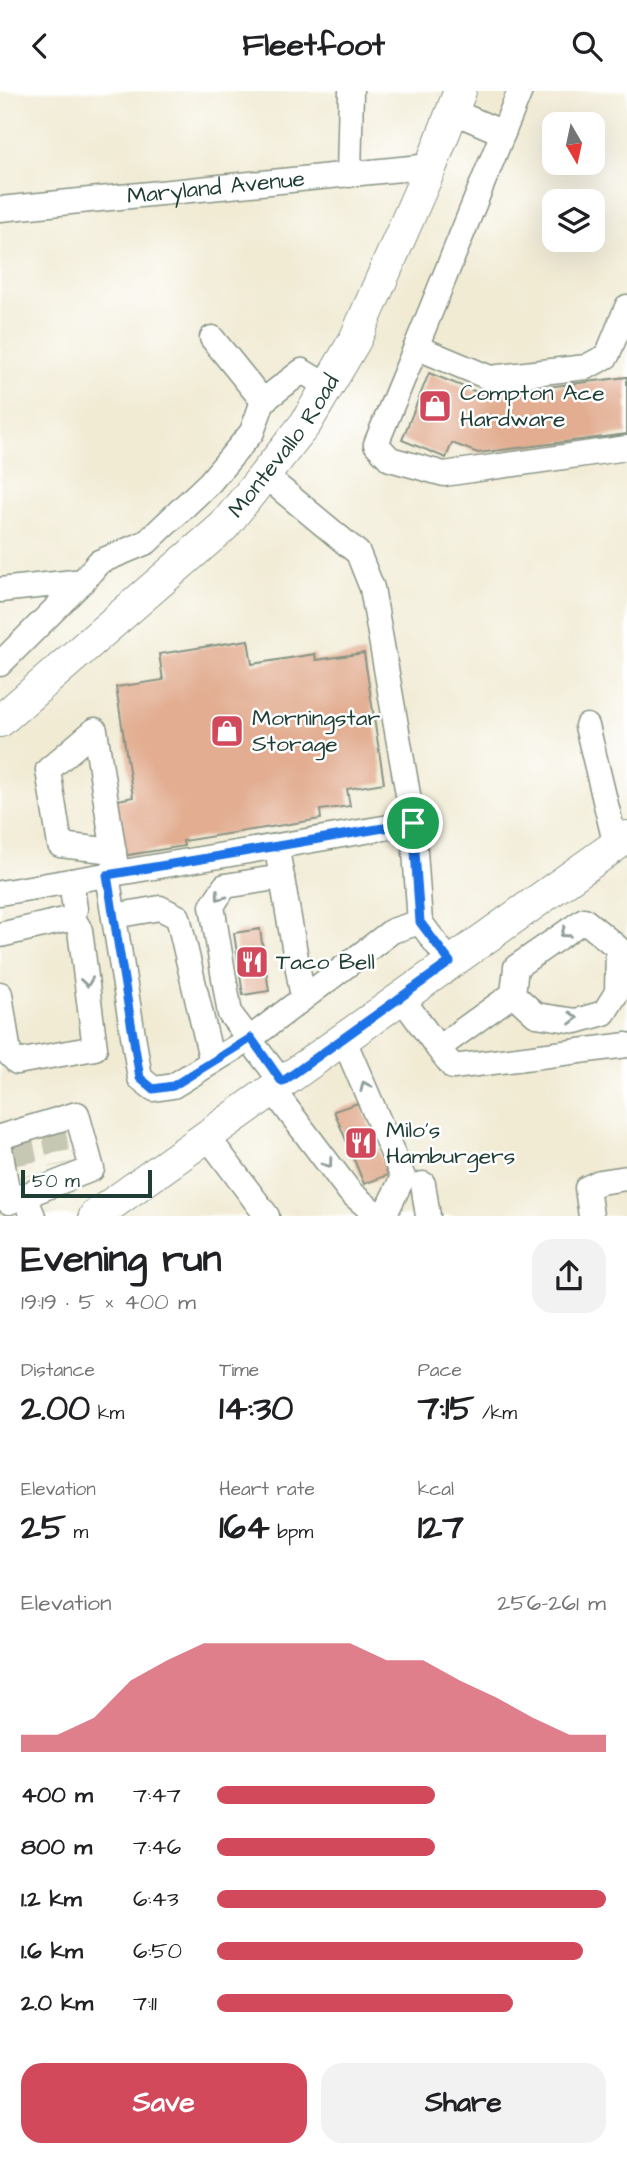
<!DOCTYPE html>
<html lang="en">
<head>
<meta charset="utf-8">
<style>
	body { margin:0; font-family:"Architects Daughter",sans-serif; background:#f2f2f2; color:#202124; height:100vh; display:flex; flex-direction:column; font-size:26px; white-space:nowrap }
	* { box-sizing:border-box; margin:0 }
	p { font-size:23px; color:#757577 }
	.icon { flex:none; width:38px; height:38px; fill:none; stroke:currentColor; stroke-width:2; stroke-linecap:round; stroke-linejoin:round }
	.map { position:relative; height:1125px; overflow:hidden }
	.drawer { display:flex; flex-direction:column; background:#fff; flex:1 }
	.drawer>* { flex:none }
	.needle { width:46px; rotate:171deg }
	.buttons { position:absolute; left:542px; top:21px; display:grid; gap:14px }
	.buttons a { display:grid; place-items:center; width:63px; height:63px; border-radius:14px; background:#fff; box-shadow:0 7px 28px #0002; font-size:35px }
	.scale { position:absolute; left:21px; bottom:18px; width:131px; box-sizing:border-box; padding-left:7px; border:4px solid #1f3d34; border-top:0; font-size:19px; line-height:24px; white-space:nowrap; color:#1f3d34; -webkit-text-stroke:5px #fff; paint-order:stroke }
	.pin { position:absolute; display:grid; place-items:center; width:60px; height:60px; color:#fff; margin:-30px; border:4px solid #fff; border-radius:50%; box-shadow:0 2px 7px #0007 }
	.round { display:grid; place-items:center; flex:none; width:74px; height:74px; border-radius:21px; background:#f2f2f2 }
	.headline { display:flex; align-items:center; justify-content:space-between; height:119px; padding:0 21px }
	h1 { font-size:38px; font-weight:700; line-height:52px }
	.figures { display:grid; grid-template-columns:repeat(3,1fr); gap:10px; height:119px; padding:7px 21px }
	.figures div { display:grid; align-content:center }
	.figures b { font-size:35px; font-weight:700 }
	.figures small { font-size:19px; font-weight:400 }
	.figures p { font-size:19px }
	.chart { height:196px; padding:14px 21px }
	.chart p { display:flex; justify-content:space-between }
	.chart svg { width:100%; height:126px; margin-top:7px; fill:#d1495b; opacity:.7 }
	.cta { display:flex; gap:14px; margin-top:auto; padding:14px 21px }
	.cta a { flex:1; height:80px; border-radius:21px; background:#d1495b; color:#fff; font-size:28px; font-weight:700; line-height:80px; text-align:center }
	.cta a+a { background:#f2f2f2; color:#202124 }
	ul { padding:0 21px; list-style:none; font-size:23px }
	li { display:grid; grid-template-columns:112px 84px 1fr; align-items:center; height:52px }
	li i { height:18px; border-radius:9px; background:#d1495b }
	header { display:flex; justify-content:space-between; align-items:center; height:91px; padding:0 21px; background:#fff; font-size:32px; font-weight:700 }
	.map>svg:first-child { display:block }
</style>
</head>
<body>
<header><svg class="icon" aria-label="back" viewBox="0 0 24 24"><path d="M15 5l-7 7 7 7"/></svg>Fleetfoot<svg class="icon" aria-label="search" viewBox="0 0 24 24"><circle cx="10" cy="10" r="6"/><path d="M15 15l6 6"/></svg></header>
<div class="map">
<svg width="627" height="1125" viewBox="0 0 627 1125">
	<rect width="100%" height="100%" fill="#fff"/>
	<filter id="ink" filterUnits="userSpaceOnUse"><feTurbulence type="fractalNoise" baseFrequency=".0143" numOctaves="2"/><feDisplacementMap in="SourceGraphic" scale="14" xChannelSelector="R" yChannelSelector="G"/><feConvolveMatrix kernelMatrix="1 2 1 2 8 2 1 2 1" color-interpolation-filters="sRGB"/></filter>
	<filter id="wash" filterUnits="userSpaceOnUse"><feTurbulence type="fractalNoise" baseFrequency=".00686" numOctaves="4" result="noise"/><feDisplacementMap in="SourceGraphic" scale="28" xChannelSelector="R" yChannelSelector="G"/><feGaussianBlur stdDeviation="1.57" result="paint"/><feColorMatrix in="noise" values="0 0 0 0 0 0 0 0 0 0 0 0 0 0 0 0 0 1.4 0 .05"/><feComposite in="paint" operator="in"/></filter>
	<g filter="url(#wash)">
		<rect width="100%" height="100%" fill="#f1ebd4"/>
		<g id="blocks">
			<g fill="#e2ad91">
				<path d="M429 282 484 304 627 286V343L478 362 452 352 446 367 402 349Z"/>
				<path d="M248 549 252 573 315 563 316 569 364 562 384 692 347 698 350 715 320 719 321 728 183 750 184 755 122 765 113 710 133 706 116 596 163 589 159 563Z"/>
				<path d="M260 838 269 900 243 904 234 842Z"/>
				<path d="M361 1011 388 1084 364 1093 334 1020Z"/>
			</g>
		</g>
	</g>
	<g filter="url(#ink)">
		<use href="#blocks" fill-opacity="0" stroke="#889484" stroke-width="2"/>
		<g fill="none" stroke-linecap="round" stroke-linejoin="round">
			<g stroke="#c7c8b4" stroke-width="24" stroke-dasharray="24 12" stroke-linecap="butt">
				<path d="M53 1038 60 1074"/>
				<path d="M21 1049 28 1085"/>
			</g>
			<defs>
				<g id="minor">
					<path d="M520 0 416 256 490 287 586 276 607 265 627 216"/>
					<path d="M452 20 503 42"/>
					<path d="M349 84 351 0"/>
					<path id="s1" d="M0 118 431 75"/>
					<path d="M416 256 376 353 390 368 444 383 627 357"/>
					<path d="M263 310 302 280 327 295"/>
					<path d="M0 499 83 490 99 471 147 451 210 391 252 341 263 310 212 247"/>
					<path d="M0 573 83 490"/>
					<path d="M587 635 616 755"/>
					<path d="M413 732 420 831 450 871"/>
					<path d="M114 760 60 754 48 679 95 639 117 782"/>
					<path d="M279 770 303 907"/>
					<path d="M107 784 140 987 154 998 173 995 251 947 392 840 420 831"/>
					<path d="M0 802 413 732 372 497 358 462 264 384"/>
					<path d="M114 825 160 817 178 826 212 971"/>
					<path d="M0 844 73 827 75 818 71 790"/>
					<path d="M0 903 9 963 17 971 95 957 80 839 73 827"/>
					<path d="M401 906 438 957 513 903 516 876 584 829 618 857 617 901 604 922 576 930 536 924 513 903"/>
					<path d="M343 947 403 1086 384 1125"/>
					<path d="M438 957 453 976 627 954"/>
					<path d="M282 991 230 923 212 815 225 795 282 786"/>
					<path d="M272 998 350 1101 378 1125"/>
					<path d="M207 1045 267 1125"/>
					<path d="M0 1046 77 1023 92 1078 9 1111 0 1057"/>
					<path d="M423 1093 428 1125"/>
					<path d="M24 1104 33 1125"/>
					<path d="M591 1125 587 1097 600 1091 627 1087"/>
				</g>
				<g id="major">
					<path id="s2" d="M0 630 224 435 306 332 355 249 431 75 460 0"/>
					<path d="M95 1125 627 746"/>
				</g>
			</defs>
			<use href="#minor" stroke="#889484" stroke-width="27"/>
			<use href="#major" stroke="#889484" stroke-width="34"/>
			<use href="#minor" stroke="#fff" stroke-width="24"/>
			<use href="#major" stroke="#fff" stroke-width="32"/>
		</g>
		<defs><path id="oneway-chevron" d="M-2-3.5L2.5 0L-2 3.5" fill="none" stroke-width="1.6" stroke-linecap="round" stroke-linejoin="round" transform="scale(1.75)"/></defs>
		<g stroke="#8f9e9a">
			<use href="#oneway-chevron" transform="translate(220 805) rotate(127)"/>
			<use href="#oneway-chevron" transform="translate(565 842) rotate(145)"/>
			<use href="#oneway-chevron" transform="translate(87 891) rotate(82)"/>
			<use href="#oneway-chevron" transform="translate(573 927)"/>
			<use href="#oneway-chevron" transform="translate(365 995) rotate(-114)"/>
			<use href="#oneway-chevron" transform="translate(328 1072) rotate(54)"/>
		</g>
	</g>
	<g fill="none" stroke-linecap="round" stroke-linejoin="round" filter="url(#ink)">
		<defs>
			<path id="route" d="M413 732 420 831 450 871 282 991 251 947 173 995 153 998 140 987 107 784Z"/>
		</defs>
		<use href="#route" stroke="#fff" stroke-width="14"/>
		<use href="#route" stroke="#1a73e8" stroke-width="9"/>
	</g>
	<defs>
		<symbol id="shop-square" viewBox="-11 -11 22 22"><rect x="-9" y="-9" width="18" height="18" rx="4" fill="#d1495b" stroke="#fff"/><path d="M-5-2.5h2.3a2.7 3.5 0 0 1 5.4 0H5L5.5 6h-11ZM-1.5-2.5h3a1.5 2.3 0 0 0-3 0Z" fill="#fff"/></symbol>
		<symbol id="restaurant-square" viewBox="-11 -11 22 22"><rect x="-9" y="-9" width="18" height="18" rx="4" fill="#d1495b" stroke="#fff"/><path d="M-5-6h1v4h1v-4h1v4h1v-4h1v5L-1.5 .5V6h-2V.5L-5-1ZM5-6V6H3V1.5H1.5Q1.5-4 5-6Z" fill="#fff"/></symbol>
	</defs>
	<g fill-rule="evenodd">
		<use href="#shop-square" x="416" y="296" width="38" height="38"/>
		<use href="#shop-square" x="208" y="621" width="38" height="38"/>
		<use href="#restaurant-square" x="233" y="852" width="38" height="38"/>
		<use href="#restaurant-square" x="342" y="1033" width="38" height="38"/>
	</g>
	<g text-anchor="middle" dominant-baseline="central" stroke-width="5" stroke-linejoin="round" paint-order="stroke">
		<g font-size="23" fill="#1f3d34" stroke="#fff">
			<text stroke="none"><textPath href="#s1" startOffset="217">Maryland Avenue</textPath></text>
			<text stroke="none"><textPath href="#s2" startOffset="397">Montevallo Road</textPath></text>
		</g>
		<g font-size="23" fill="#1f3d34" stroke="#fff" text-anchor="start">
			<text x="460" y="302">Compton Ace<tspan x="460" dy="26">Hardware</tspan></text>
			<text x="252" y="627">Morningstar<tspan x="252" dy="26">Storage</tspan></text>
			<text x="276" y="871">Taco Bell</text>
			<text x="386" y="1039">Milo's<tspan x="386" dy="26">Hamburgers</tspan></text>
		</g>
	</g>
</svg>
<div class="buttons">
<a><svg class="needle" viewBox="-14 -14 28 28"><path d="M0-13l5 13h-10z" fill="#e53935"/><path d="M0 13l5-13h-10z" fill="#757577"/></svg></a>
<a><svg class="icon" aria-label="layers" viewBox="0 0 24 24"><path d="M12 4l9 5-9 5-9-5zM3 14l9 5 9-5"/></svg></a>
</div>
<div class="scale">50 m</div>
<div class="pin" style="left:413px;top:732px;background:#1e9e55"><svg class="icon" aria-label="arrive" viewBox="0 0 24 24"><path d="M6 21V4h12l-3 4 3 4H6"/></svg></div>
</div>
<section class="drawer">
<div class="headline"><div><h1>Evening run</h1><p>19:19 · 5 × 400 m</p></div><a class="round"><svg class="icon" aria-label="share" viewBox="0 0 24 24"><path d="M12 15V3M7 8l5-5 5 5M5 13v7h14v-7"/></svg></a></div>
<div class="figures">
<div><p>Distance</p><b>2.00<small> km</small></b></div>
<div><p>Time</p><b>14:30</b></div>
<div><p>Pace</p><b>7:15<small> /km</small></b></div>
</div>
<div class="figures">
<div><p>Elevation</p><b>25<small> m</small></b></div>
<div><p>Heart rate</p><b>164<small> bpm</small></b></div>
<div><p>kcal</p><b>127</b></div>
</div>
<div class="chart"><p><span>Elevation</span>256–261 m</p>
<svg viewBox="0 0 160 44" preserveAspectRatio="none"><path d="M0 44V38L10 38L20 32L30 19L40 12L50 6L60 6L70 6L80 6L90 6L100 12L110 12L120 19L130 25L140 32L150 38L160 38V44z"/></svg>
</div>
<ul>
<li><b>400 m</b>7:47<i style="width:56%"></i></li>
<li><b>800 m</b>7:46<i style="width:56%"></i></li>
<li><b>1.2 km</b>6:43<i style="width:100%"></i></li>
<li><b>1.6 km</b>6:50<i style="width:94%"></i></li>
<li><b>2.0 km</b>7:11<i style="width:76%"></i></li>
</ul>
<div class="cta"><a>Save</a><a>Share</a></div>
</section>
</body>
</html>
